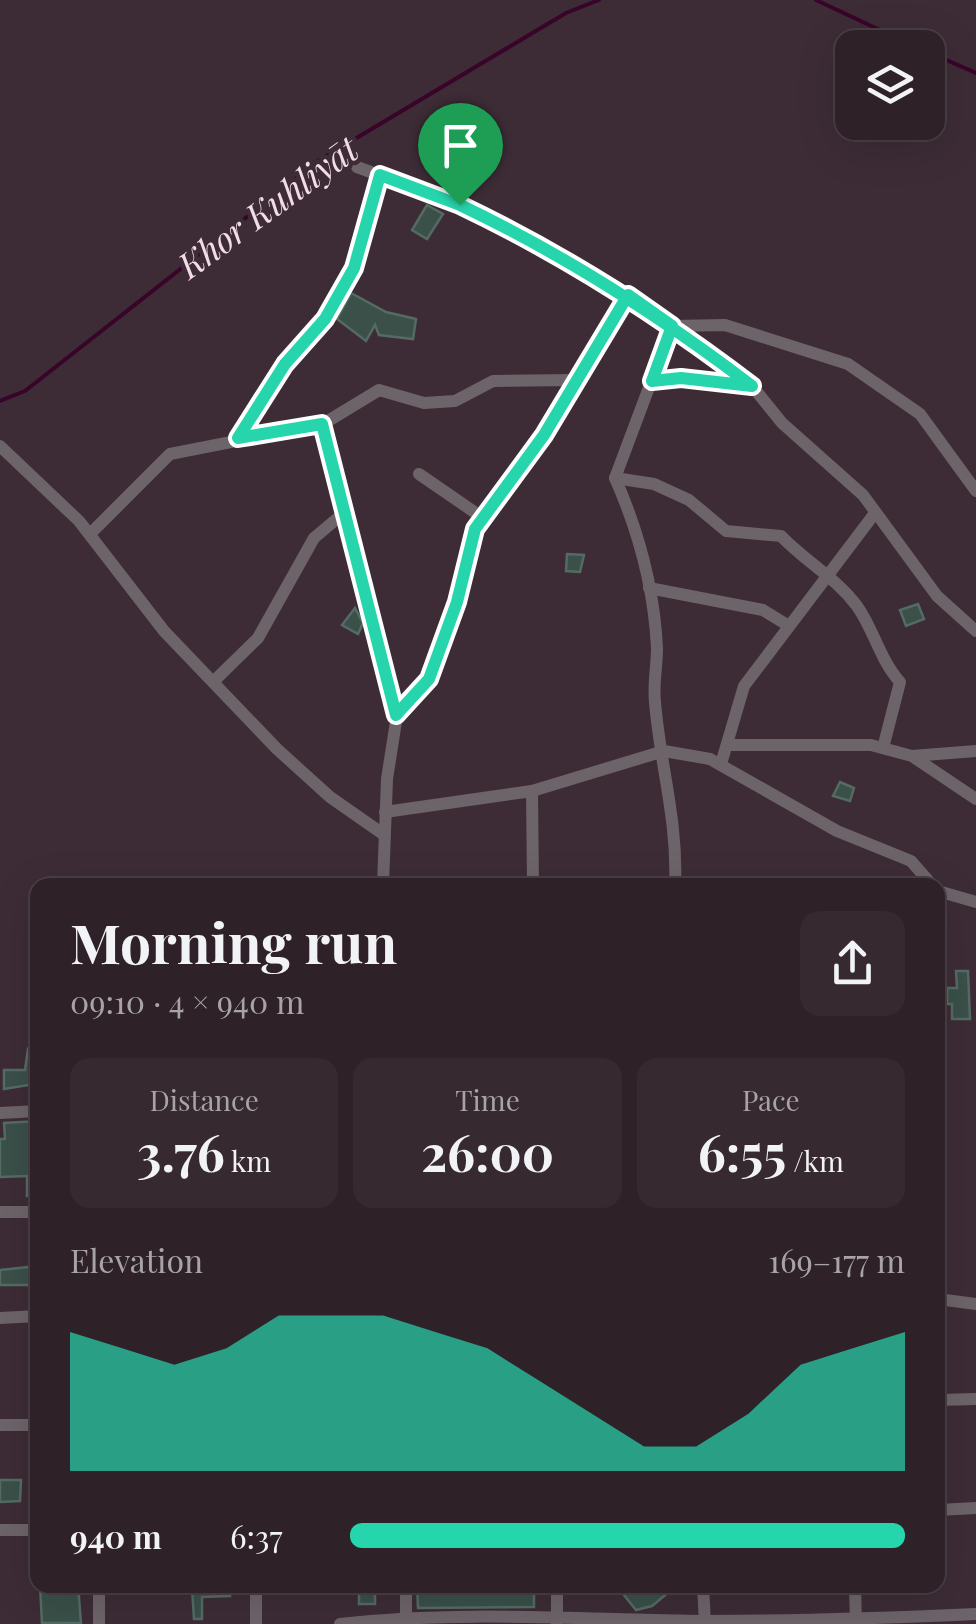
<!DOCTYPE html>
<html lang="en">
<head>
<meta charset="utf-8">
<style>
	body { margin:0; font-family:"Playfair Display",serif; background:#362930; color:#f1f3f6; height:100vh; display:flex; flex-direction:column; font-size:38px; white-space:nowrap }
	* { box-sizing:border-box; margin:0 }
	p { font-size:32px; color:#a7a3a8 }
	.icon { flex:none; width:55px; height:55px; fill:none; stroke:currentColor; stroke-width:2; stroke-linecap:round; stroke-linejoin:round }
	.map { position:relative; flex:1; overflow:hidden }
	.drawer { position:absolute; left:30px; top:878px; width:915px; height:715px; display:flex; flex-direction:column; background:#2e2128; border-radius:20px; box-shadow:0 10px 40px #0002,0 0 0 2px #493e45 }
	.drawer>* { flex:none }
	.controls { position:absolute; left:835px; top:30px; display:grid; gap:20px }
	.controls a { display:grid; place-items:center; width:110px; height:110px; border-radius:20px; background:#2e2128; box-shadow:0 10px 40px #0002,0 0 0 2px #493e45; font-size:50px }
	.pin { position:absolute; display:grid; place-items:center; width:85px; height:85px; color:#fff; margin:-102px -42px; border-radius:50% 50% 50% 0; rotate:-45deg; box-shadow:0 0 10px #0007 }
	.pin .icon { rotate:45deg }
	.round { display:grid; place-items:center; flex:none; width:105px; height:105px; border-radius:20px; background:#362930 }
	.head { display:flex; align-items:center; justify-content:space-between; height:170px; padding:0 40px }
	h1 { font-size:55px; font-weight:700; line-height:75px }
	.figures { display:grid; grid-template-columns:repeat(3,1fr); gap:15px; height:170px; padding:10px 40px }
	.figures div { display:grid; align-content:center; border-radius:20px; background:#362930; text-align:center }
	.figures b { font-size:50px; font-weight:700 }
	.figures small { font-size:28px; font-weight:400 }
	.figures p { font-size:28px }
	.chart { height:280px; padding:20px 40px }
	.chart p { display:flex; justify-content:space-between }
	.chart svg { width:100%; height:180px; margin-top:10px; fill:#27d5ad; opacity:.7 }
	ul { padding:0 40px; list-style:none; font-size:32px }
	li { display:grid; grid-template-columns:160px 120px 1fr; align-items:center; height:75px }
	li i { height:25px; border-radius:12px; background:#27d5ad }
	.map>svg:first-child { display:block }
</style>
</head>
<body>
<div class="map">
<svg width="976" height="1624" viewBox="0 0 976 1624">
	<rect width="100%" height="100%" fill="#3d2c36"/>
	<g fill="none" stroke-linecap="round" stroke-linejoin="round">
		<g stroke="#390429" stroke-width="4">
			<path d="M816 0 918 48"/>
			<path d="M928 52 976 73"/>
			<path d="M0 401 25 391 318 161 566 13 599 0"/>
		</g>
	</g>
	<g fill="#3a5049" stroke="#546b64" stroke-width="2.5">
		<path d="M427 205 443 214 427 239 412 230Z"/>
		<path d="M351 293 386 312 416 319 413 339 379 335 375 325 366 341 337 319Z"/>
		<path d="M567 554 584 555 580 572 566 571Z"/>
		<path d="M918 604 924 619 906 626 900 610Z"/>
		<path d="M355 608 363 623 358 634 342 625Z"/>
		<path d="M840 782 854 788 850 801 833 796Z"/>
		<path d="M956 971H968L970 1019H952V1004H947V988H957Z"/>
		<path d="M28 1049 37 1054 35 1084 4 1089V1070H25Z"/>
		<path d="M38 1121V1195L27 1196V1176L0 1177V1139H5L4 1123Z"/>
		<path d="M38 1266V1285H0V1270Z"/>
		<path d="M0 1480H21L20 1501 0 1502Z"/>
		<path d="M40 1585H78L81 1623H42Z"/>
		<path d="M201 1585H230V1596L202 1597V1619H194L192 1588Z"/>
		<path d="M417 1585 534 1589V1607L418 1608Z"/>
		<path d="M616 1585H665L670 1591 652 1606 636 1610Z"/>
		<rect x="359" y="1588" width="16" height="16"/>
	</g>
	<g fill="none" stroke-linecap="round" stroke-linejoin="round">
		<g stroke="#6d6469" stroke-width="12">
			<path d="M357 167 460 205 533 240 628 295 700 346 752 386 782 423 863 495 937 596 976 631"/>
			<path d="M652 381 681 378 749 385"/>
			<path d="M323 424 397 715 387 779 383 885"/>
			<path d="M238 438 285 363 325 319 354 267 379 175"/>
			<path d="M0 446 79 521 164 631 277 749 330 797 383 834"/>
			<path d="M419 474 483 518"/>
			<path d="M615 478 654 484 689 500 726 531 781 536C806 562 835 577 857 606 874 630 880 660 900 682L883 748"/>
			<path d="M90 534 170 454 323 424 379 390 424 403 455 401 493 381 576 380"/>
			<path d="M649 588 763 610 789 626"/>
			<path d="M213 682 258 638 314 538 345 512"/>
			<path d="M397 715 429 679 457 602 475 529 544 435 628 295"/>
			<path d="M727 745H871L912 756 976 799"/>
			<path d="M912 756 976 751"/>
			<path d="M721 764 744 686 875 513"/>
			<path d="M532 791 533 885"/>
			<path d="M385 812 532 791 664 751 710 759 837 831 911 861 932 885"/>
			<path d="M675 885C678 820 660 765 655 702 653 684 657 666 657 648 654 589 639 532 615 478L672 326 725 325 848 364 920 414 976 491"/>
			<path d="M938 891 976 902"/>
			<path d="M0 1113 38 1111"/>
			<path d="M0 1212H38"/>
			<path d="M938 1299 976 1304"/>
			<path d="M0 1318 38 1316"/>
			<path d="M938 1400 976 1399"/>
			<path d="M0 1425H38"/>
			<path d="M938 1510 976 1508"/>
			<path d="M0 1530H38"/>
			<path d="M99 1585V1624"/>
			<path d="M406 1585V1622"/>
			<path d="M703 1585 705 1624"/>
			<path d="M855 1585 856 1624"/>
			<path d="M256 1624V1585"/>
			<path d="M340 1624C463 1610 584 1620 707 1621 797 1621 887 1618 976 1614"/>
			<path d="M557 1624V1585"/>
		</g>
	</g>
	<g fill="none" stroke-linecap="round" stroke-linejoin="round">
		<defs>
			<path id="route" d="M460 205 380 175 354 268 325 319 285 364 238 438 322 424 396 715 429 679 457 602 475 529 544 435 628 295 672 326 652 381 681 378 752 386C659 315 565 255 460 205"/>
		</defs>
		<use href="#route" stroke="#fff" stroke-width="20"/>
		<use href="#route" stroke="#27d5ad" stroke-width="12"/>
	</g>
	<g text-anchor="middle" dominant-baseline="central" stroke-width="9" stroke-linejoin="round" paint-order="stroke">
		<g font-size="35" font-style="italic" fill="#f3dce9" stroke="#3d2c36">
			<text transform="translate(267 206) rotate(-36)">Khor Kuhliyāt</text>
		</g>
	</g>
</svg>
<div class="controls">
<a><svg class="icon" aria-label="layers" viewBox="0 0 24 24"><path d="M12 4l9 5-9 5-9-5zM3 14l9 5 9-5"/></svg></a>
</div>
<div class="pin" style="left:460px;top:205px;background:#1e9e55"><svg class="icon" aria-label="arrive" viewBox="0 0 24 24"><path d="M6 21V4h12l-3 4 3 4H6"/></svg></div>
<section class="drawer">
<div class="head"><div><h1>Morning run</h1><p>09:10 · 4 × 940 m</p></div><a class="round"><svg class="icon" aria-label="share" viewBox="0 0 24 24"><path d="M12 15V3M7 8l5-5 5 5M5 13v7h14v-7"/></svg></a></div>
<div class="figures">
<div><p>Distance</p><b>3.76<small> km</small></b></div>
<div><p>Time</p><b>26:00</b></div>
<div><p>Pace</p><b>6:55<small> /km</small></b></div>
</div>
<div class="chart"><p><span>Elevation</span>169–177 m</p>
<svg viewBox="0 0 160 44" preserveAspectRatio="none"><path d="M0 44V10L10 14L20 18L30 14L40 6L50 6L60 6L70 10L80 14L90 22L100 30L110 38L120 38L130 30L140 18L150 14L160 10V44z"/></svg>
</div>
<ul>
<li><b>940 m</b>6:37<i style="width:100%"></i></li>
</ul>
</section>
</div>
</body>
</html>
